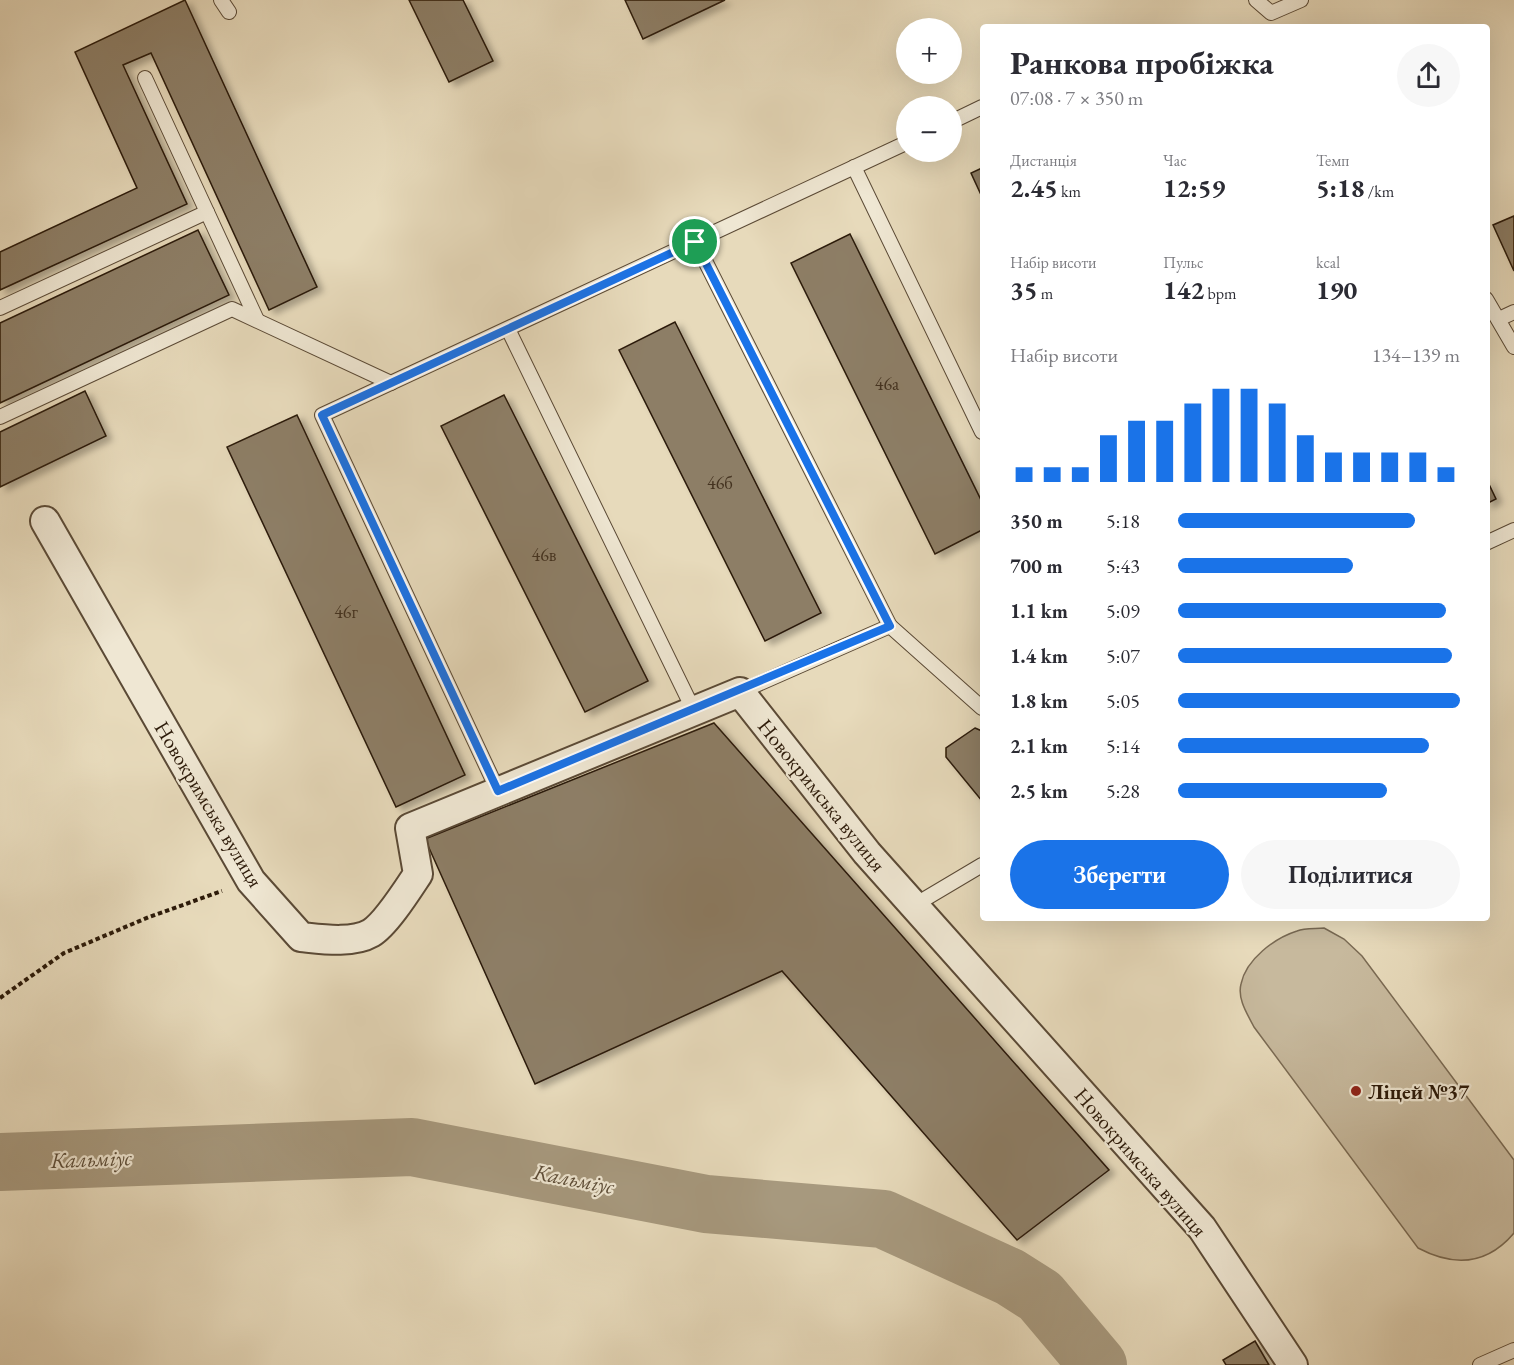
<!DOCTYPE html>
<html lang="uk">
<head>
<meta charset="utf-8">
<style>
	body { margin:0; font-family:"EB Garamond",serif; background:#f7f7f7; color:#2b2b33; height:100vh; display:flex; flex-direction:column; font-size:22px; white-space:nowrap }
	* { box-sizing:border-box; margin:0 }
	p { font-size:20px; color:#7c7c81 }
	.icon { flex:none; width:33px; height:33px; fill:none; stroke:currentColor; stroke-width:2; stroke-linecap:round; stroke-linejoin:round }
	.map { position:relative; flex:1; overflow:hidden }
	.side { position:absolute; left:980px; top:24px; width:510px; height:897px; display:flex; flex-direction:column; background:#fff; border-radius:6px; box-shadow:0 6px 24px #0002 }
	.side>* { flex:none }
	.buttons { position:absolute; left:896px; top:18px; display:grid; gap:12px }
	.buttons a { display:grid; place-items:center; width:66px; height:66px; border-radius:50%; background:#fff; box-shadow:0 6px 24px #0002; font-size:30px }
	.pin { position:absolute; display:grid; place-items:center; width:51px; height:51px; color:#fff; margin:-26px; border:3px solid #fff; border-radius:50%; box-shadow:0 2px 6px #0007 }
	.round { display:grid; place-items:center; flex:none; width:63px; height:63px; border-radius:32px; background:#f7f7f7 }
	.head { display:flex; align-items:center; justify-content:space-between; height:102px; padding:0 30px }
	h1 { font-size:33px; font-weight:700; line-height:45px }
	.stats { display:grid; grid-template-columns:repeat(3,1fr); gap:9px; height:102px; padding:6px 30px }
	.stats div { display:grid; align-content:center }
	.stats b { font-size:26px; font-weight:700 }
	.stats small { font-size:16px; font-weight:400 }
	.stats p { font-size:16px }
	.chart { height:168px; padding:12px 30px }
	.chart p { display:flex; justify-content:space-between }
	.chart svg { width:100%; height:108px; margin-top:6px; stroke:#1a73e8; stroke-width:6 }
	.cta { display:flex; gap:12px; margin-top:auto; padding:12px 30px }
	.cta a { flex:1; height:69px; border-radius:36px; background:#1a73e8; color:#fff; font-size:24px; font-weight:700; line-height:69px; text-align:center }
	.cta a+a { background:#f7f7f7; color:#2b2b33 }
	ul { padding:0 30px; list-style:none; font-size:20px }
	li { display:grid; grid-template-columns:96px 72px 1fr; align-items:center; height:45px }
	li i { height:15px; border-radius:8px; background:#1a73e8 }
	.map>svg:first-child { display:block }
</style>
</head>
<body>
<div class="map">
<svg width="1514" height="1365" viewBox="0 0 1514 1365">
	<defs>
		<filter id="shadow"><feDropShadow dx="6" dy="4" stdDeviation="3" flood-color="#0004"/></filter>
	</defs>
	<rect width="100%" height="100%" fill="#e7dabb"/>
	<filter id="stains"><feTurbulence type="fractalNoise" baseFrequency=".00333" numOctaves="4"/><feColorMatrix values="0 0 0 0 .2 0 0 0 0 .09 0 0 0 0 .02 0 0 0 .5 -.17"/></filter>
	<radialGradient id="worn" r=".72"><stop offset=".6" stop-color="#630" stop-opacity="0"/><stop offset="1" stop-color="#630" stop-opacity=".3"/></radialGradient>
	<path fill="#c7b99d" stroke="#7a6a53" stroke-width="1.5" d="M1324 928 1344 939 1362 956 1514 1160V1233C1487 1265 1454 1267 1418 1248L1254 1027C1248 1015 1237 999 1241 984 1246 959 1275 938 1297 931 1305 928 1316 929 1324 928Z"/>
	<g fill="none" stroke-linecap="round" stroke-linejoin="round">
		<path stroke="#a7997e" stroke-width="58" d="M0 1162 412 1147 706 1204 883 1219 1010 1277 1040 1296 1098 1365"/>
	</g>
	<g fill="#8d7e66" stroke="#2c1a09" stroke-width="1.5" filter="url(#shadow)">
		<path d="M185 0 317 287 269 310 151 53 123 65 187 204 0 290V252L137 188 75 52Z"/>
		<path d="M409 0H463L493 61 449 82Z"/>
		<path d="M625 0H725L643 39Z"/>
		<path d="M982 168V197L971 173Z"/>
		<path d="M1514 216V271L1493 225Z"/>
		<path d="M198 230 229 295 0 403V323Z"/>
		<path d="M850 234 982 502V530L935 554 791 263Z"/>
		<path d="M675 322 821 613 765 641 619 350Z"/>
		<path d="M85 391 106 436 0 487V432Z"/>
		<path d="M504 395 648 681 585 712 441 426Z"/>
		<path d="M297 415 465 775 396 807 227 447Z"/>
		<path d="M1486 478 1496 499 1486 504Z"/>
		<path d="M714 723 1109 1170 1017 1240 782 971 535 1084 425 839Z"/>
		<path d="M975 728 982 731V801L946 757V748Z"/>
		<path d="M1255 1341 1269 1365H1226L1223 1360Z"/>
	</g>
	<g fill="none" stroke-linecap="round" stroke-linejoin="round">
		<defs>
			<g id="service">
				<path d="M221 0 229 12"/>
				<path d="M1256 0 1271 13 1301 0"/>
				<path d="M145 78 207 212"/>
				<path d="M951 122 982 107"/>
				<path d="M854 167 982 432"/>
				<path d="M695 241 890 626 740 692"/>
				<path d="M1486 299 1514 347"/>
				<path d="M0 308 207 212 257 320"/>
				<path d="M1499 319 1514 312"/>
				<path d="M508 329 694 711"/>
				<path d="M0 417 232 309 391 383"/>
				<path d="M1486 543 1514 530"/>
				<path d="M890 626 982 708"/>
				<path d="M498 791 322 415 906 143"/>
				<path d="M913 906 982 865"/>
				<path d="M1480 1365 1514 1350"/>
			</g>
			<path id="minor" d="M45 521 251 881 301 937C321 939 352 944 371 933 386 924 408 889 418 874L410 828 740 692 867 853 1202 1228 1293 1365"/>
		</defs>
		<use href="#service" stroke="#5b4a36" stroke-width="16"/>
		<use href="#minor" stroke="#5b4a36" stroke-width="32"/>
		<path stroke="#2c1a09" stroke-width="4" stroke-dasharray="4.5 3" stroke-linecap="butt" d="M0 998 64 953 149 917 222 891"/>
		<use href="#service" stroke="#efe7d3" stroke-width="14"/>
		<use href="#minor" stroke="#efe7d3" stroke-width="28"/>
	</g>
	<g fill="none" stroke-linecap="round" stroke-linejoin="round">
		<defs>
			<path id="route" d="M695 242 890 626 498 791 322 415Z"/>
		</defs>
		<use href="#route" stroke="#fff" stroke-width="12"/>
		<use href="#route" stroke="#1a73e8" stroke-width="8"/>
	</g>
	<circle fill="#8f2418" stroke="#efe7d3" stroke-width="2" cx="1356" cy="1091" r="6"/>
	<g text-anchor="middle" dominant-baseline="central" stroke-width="4.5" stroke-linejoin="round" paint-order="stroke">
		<g font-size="18" fill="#443320">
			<text x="887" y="383">46а</text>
			<text x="720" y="482">46б</text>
			<text x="544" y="554">46в</text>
			<text x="346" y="611">46г</text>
		</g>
		<g font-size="21" fill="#2c1a09" stroke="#efe7d3">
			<text transform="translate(822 795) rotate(51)">Новокримська вулиця</text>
			<text transform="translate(209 804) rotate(59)">Новокримська вулиця</text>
			<text transform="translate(1141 1162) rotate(49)">Новокримська вулиця</text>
		</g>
		<g font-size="21" font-weight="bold" fill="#2c1a09" stroke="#efe7d3" text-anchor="start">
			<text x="1368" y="1091">Ліцей №37</text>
		</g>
		<g font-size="22" font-style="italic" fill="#5d4d38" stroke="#efe7d3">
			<text transform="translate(91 1159) rotate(-2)">Кальміус</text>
			<text transform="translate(574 1179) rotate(11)">Кальміус</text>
		</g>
	</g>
	<rect width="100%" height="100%" filter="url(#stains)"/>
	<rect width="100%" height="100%" fill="url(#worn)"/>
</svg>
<div class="buttons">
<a>+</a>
<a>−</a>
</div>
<div class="pin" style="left:695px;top:242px;background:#1e9e55"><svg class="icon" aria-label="arrive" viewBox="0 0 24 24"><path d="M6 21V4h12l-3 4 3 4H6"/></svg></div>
<section class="side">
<div class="head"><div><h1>Ранкова пробіжка</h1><p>07:08 · 7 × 350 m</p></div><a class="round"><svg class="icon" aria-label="share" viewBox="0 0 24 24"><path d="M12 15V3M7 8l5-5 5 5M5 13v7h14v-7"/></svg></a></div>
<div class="stats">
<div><p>Дистанція</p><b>2.45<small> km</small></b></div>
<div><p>Час</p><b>12:59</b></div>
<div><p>Темп</p><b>5:18<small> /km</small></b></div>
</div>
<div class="stats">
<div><p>Набір висоти</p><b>35<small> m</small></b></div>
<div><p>Пульс</p><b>142<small> bpm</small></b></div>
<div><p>kcal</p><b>190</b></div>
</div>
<div class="chart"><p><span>Набір висоти</span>134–139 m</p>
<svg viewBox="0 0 160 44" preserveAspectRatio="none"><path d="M5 44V38M15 44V38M25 44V38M35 44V25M45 44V19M55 44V19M65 44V12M75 44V6M85 44V6M95 44V12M105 44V25M115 44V32M125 44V32M135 44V32M145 44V32M155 44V38"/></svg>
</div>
<ul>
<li><b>350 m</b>5:18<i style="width:84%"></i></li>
<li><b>700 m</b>5:43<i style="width:62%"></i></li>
<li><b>1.1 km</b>5:09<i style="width:95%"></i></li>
<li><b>1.4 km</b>5:07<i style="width:97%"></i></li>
<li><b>1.8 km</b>5:05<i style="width:100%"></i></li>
<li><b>2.1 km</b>5:14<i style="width:89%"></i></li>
<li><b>2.5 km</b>5:28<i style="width:74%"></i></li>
</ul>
<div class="cta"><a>Зберегти</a><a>Поділитися</a></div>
</section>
</div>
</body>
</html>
